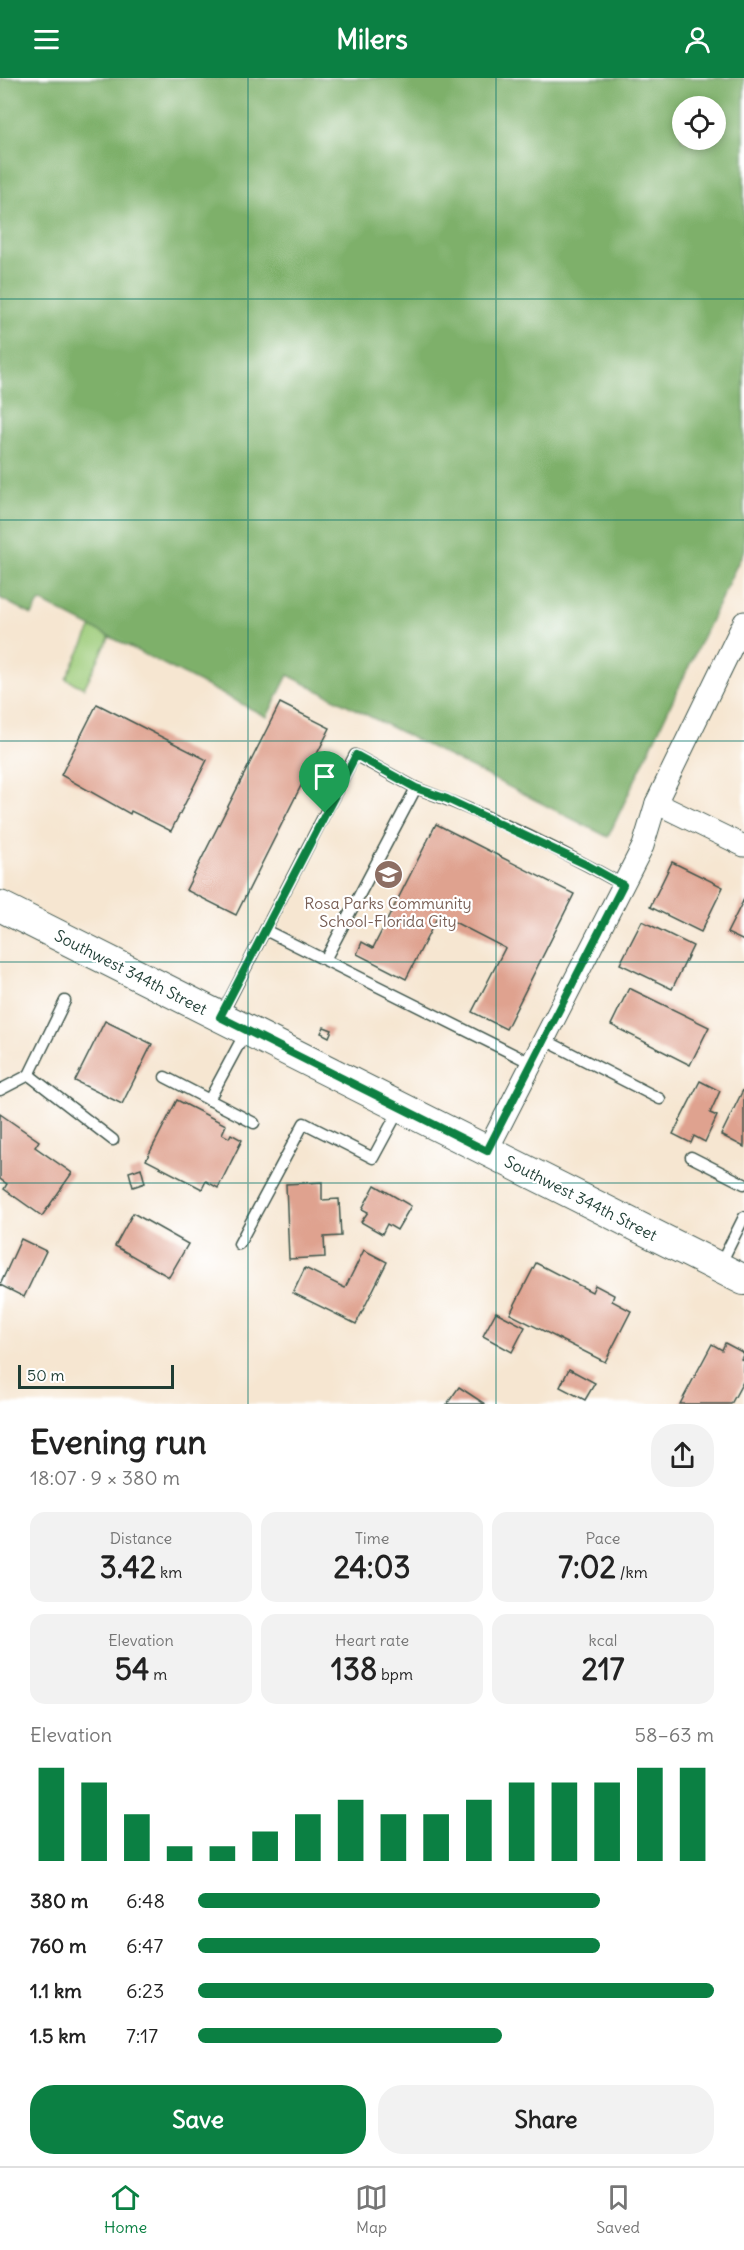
<!DOCTYPE html>
<html lang="en">
<head>
<meta charset="utf-8">
<style>
	body { margin:0; font-family:Delius,sans-serif; background:#f2f2f2; color:#222; height:100vh; display:flex; flex-direction:column; font-size:22px; white-space:nowrap }
	* { box-sizing:border-box; margin:0 }
	p { font-size:20px; color:#767676 }
	.icon { flex:none; width:33px; height:33px; fill:none; stroke:currentColor; stroke-width:2; stroke-linecap:round; stroke-linejoin:round }
	.map { position:relative; height:1326px; overflow:hidden }
	.side { display:flex; flex-direction:column; background:#fff; flex:1 }
	.side>* { flex:none }
	.tools { position:absolute; left:672px; top:18px; display:grid; gap:12px }
	.tools a { display:grid; place-items:center; width:54px; height:54px; border-radius:50%; background:#fff; box-shadow:0 3px 9px #0003; font-size:30px }
	.scale { position:absolute; left:18px; bottom:15px; width:156px; box-sizing:border-box; padding-left:6px; border:3px solid #1f3d34; border-top:0; font-size:16px; line-height:21px; white-space:nowrap; color:#1f3d34; -webkit-text-stroke:4px #fff; paint-order:stroke }
	.pin { position:absolute; display:grid; place-items:center; width:51px; height:51px; color:#fff; margin:-62px -26px; border-radius:50% 50% 50% 0; rotate:-45deg; box-shadow:0 0 6px #0007 }
	.pin .icon { rotate:45deg }
	.round { display:grid; place-items:center; flex:none; width:63px; height:63px; border-radius:24px; background:#f2f2f2 }
	.head { display:flex; align-items:center; justify-content:space-between; height:102px; padding:0 30px }
	h1 { font-size:33px; font-weight:700; line-height:45px }
	.stats { display:grid; grid-template-columns:repeat(3,1fr); gap:9px; height:102px; padding:6px 30px }
	.stats div { display:grid; align-content:center; border-radius:15px; background:#f2f2f2; text-align:center }
	.stats b { font-size:30px; font-weight:700 }
	.stats small { font-size:16px; font-weight:400 }
	.stats p { font-size:16px }
	.chart { height:168px; padding:12px 30px }
	.chart p { display:flex; justify-content:space-between }
	.chart svg { width:100%; height:108px; margin-top:6px; stroke:#0b8043; stroke-width:6 }
	.button { display:flex; gap:12px; margin-top:auto; padding:12px 30px }
	.button a { flex:1; height:69px; border-radius:24px; background:#0b8043; color:#fff; font-size:24px; font-weight:700; line-height:69px; text-align:center }
	.button a+a { background:#f2f2f2; color:#222 }
	ul { padding:0 30px; list-style:none; font-size:20px }
	li { display:grid; grid-template-columns:96px 72px 1fr; align-items:center; height:45px }
	li i { height:15px; border-radius:8px; background:#0b8043 }
	header { display:flex; justify-content:space-between; align-items:center; height:78px; padding:0 30px; background:#0b8043; color:#fff; font-size:27px; font-weight:700 }
	.tabs { display:flex; justify-content:space-around; align-items:center; height:84px; border-top:2px solid #e0e0e0; background:#fff; font-size:16px; color:#767676 }
	.tabs a { display:grid; justify-items:center; gap:3px }
	.tabs .selected { color:#0b8043 }
	.map>svg:first-child { display:block }
</style>
</head>
<body>
<header><svg class="icon" aria-label="menu" viewBox="0 0 24 24"><path d="M4 6h16M4 12h16M4 18h16"/></svg>Milers<svg class="icon" aria-label="person" viewBox="0 0 24 24"><circle cx="12" cy="8" r="4"/><path d="M4 21q1-7 8-7t8 7"/></svg></header>
<div class="map">
<svg width="744" height="1326" viewBox="0 0 744 1326">
	<rect width="100%" height="100%" fill="#fff"/>
	<filter id="ink" filterUnits="userSpaceOnUse"><feTurbulence type="fractalNoise" baseFrequency=".0167" numOctaves="2"/><feDisplacementMap in="SourceGraphic" scale="12" xChannelSelector="R" yChannelSelector="G"/><feConvolveMatrix kernelMatrix="1 2 1 2 8 2 1 2 1" color-interpolation-filters="sRGB"/></filter>
	<filter id="wash" filterUnits="userSpaceOnUse"><feTurbulence type="fractalNoise" baseFrequency=".008" numOctaves="4" result="noise"/><feDisplacementMap in="SourceGraphic" scale="24" xChannelSelector="R" yChannelSelector="G"/><feGaussianBlur stdDeviation="1.35" result="paint"/><feColorMatrix in="noise" values="0 0 0 0 0 0 0 0 0 0 0 0 0 0 0 0 0 1.4 0 .05"/><feComposite in="paint" operator="in"/></filter>
	<g filter="url(#wash)">
		<rect width="100%" height="100%" fill="#f6e6d1"/>
		<path fill="#9ecc7a" stroke="#5e8457" stroke-width="1.5" d="M92 549 110 558 84 610 66 601Z"/>
		<path fill="#7eb06a" stroke="#4e764f" stroke-width="1.5" fill-rule="evenodd" d="M0 0H744V472L608 759 288 597 267 639 40 523 32 537 0 520ZM682 28H716V62H682Z"/>
		<g id="blocks">
			<g fill="#dfa28f">
				<path d="M280 625 330 650 236 837 186 812Z"/>
				<path d="M97 626 207 682 171 753 131 733 130 736 61 697Z"/>
				<path d="M436 746 574 816 506 951 472 934 505 870 439 836 406 901 357 876 362 864 373 870Z"/>
				<path d="M672 784 723 809 701 854 650 829Z"/>
				<path d="M744 821V863L727 855Z"/>
				<path d="M642 843 693 868 672 911 620 886Z"/>
				<path d="M629 910 709 949 690 987 611 947Z"/>
				<path d="M105 943 152 966 122 1026 75 1003Z"/>
				<path d="M324 949 332 952 329 959 321 955Z"/>
				<path d="M700 1003 720 1013 710 1035 717 1038 705 1064 694 1058 691 1065 673 1056Z"/>
				<path d="M744 1010V1069L721 1057Z"/>
				<path d="M177 1022 226 1047 222 1056 229 1060 231 1056 242 1062 218 1110 206 1103 202 1111 146 1082Z"/>
				<path d="M0 1036 39 1063 35 1069 72 1095 42 1138 4 1111 7 1106 0 1101Z"/>
				<path d="M141 1090 145 1105 133 1109 129 1094Z"/>
				<path d="M322 1104V1122L339 1121 341 1158 324 1159 325 1179 289 1181 286 1106Z"/>
				<path d="M375 1107 411 1128 397 1152 387 1146 382 1156 361 1144 368 1134 362 1131Z"/>
				<path d="M133 1135 188 1166 169 1199 115 1168Z"/>
				<path d="M21 1161 46 1173 24 1219 0 1207Z"/>
				<path d="M364 1172 387 1184 356 1246 293 1215 305 1190 345 1210Z"/>
				<path d="M536 1185 592 1214 595 1207 614 1217 612 1223 631 1233 605 1284 510 1236Z"/>
				<path d="M496 1234 525 1249 512 1274 483 1258Z"/>
				<path d="M725 1265 744 1275 741 1281 744 1283V1302L731 1326H680L712 1266 722 1272Z"/>
				<path d="M569 1291 595 1305 585 1322 560 1309Z"/>
				<path d="M459 1309 485 1326H447Z"/>
			</g>
		</g>
	</g>
	<g filter="url(#ink)">
		<use href="#blocks" fill-opacity="0" stroke="#3f564c" stroke-width="1.5"/>
		<g fill="none" stroke-linecap="round" stroke-linejoin="round">
			<defs>
				<g id="lane">
					<path d="M416 710C487 736 557 770 623 807"/>
					<path d="M325 882 531 985"/>
					<path d="M222 936 355 677 416 710 325 882 265 852"/>
					<path d="M543 961 660 1021"/>
					<path d="M29 997 65 923"/>
					<path d="M165 999 254 1045"/>
					<path d="M0 1012 29 997 113 1062"/>
					<path d="M209 1022 246 953"/>
					<path d="M691 1079 744 1106"/>
					<path d="M239 1166 304 1045 373 1080 399 1032"/>
					<path d="M720 1187 744 1139"/>
				</g>
				<g id="street">
					<path d="M656 725 744 768"/>
					<path d="M487 1073 643 768 656 725 744 544"/>
				</g>
				<path id="secondary" d="M0 828 744 1202"/>
			</defs>
			<use href="#lane" stroke="#3f564c" stroke-width="13"/>
			<use href="#street" stroke="#3f564c" stroke-width="23"/>
			<use href="#secondary" stroke="#3f564c" stroke-width="32"/>
			<use href="#lane" stroke="#fff" stroke-width="10"/>
			<use href="#street" stroke="#fff" stroke-width="21"/>
			<use href="#secondary" stroke="#fff" stroke-width="30"/>
		</g>
	</g>
	<g fill="none" stroke-linecap="round" stroke-linejoin="round" filter="url(#ink)">
		<defs>
			<path id="route" d="M356 677 416 710 447 721 587 787 623 807 487 1073 220 939Z"/>
		</defs>
		<use href="#route" stroke="#fff" stroke-width="12"/>
		<use href="#route" stroke="#0b8043" stroke-width="8"/>
	</g>
	<path fill="none" stroke="#0f766e" stroke-width="1.5" stroke-opacity="0.55" d="M248 0V1326M496 0V1326M0 221H744M0 442H744M0 663H744M0 884H744M0 1105H744"/>
	<defs>
		<symbol id="school-disc" viewBox="-11 -11 22 22"><circle r="9.5" fill="#8d6e63" stroke="#fff"/><path d="M0-5L7-2L0 1L-7-2ZM-4 1L0 2.5L4 1V4Q0 6-4 4Z" fill="#fff"/></symbol>
	</defs>
	<g fill-rule="evenodd">
		<use href="#school-disc" x="372" y="780" width="33" height="33"/>
	</g>
	<g text-anchor="middle" dominant-baseline="central" stroke-width="4.5" stroke-linejoin="round" paint-order="stroke">
		<g font-size="16" fill="#785e54" stroke="#fff">
			<text x="388" y="825">Rosa Parks Community<tspan x="388" dy="18">School-Florida City</tspan></text>
		</g>
		<g font-size="16" fill="#1f3d34" stroke="#fff">
			<text transform="translate(131 894) rotate(27)">Southwest 344th Street</text>
			<text transform="translate(581 1120) rotate(27)">Southwest 344th Street</text>
		</g>
	</g>
</svg>
<div class="tools">
<a><svg class="icon" aria-label="locate" viewBox="0 0 24 24"><circle cx="12" cy="12" r="6"/><path d="M12 2v4M12 18v4M2 12h4M18 12h4"/></svg></a>
</div>
<div class="scale">50 m</div>
<div class="pin" style="left:325px;top:735px;background:#1e9e55"><svg class="icon" aria-label="arrive" viewBox="0 0 24 24"><path d="M6 21V4h12l-3 4 3 4H6"/></svg></div>
</div>
<section class="side">
<div class="head"><div><h1>Evening run</h1><p>18:07 · 9 × 380 m</p></div><a class="round"><svg class="icon" aria-label="share" viewBox="0 0 24 24"><path d="M12 15V3M7 8l5-5 5 5M5 13v7h14v-7"/></svg></a></div>
<div class="stats">
<div><p>Distance</p><b>3.42<small> km</small></b></div>
<div><p>Time</p><b>24:03</b></div>
<div><p>Pace</p><b>7:02<small> /km</small></b></div>
</div>
<div class="stats">
<div><p>Elevation</p><b>54<small> m</small></b></div>
<div><p>Heart rate</p><b>138<small> bpm</small></b></div>
<div><p>kcal</p><b>217</b></div>
</div>
<div class="chart"><p><span>Elevation</span>58–63 m</p>
<svg viewBox="0 0 160 44" preserveAspectRatio="none"><path d="M5 44V6M15 44V12M25 44V25M35 44V38M45 44V38M55 44V32M65 44V25M75 44V19M85 44V25M95 44V25M105 44V19M115 44V12M125 44V12M135 44V12M145 44V6M155 44V6"/></svg>
</div>
<ul>
<li><b>380 m</b>6:48<i style="width:78%"></i></li>
<li><b>760 m</b>6:47<i style="width:78%"></i></li>
<li><b>1.1 km</b>6:23<i style="width:100%"></i></li>
<li><b>1.5 km</b>7:17<i style="width:59%"></i></li>
</ul>
<div class="button"><a>Save</a><a>Share</a></div>
</section>
<nav class="tabs">
<a class="selected"><svg class="icon" aria-label="home" viewBox="0 0 24 24"><path d="M3 11l9-7 9 7M6 9v11h12V9"/></svg>Home</a>
<a><svg class="icon" aria-label="map" viewBox="0 0 24 24"><path d="M3 6l6-2 6 2 6-2v14l-6 2-6-2-6 2zM9 4v14M15 6v14"/></svg>Map</a>
<a><svg class="icon" aria-label="saved" viewBox="0 0 24 24"><path d="M7 4h10v16l-5-4-5 4z"/></svg>Saved</a>
</nav>
</body>
</html>
